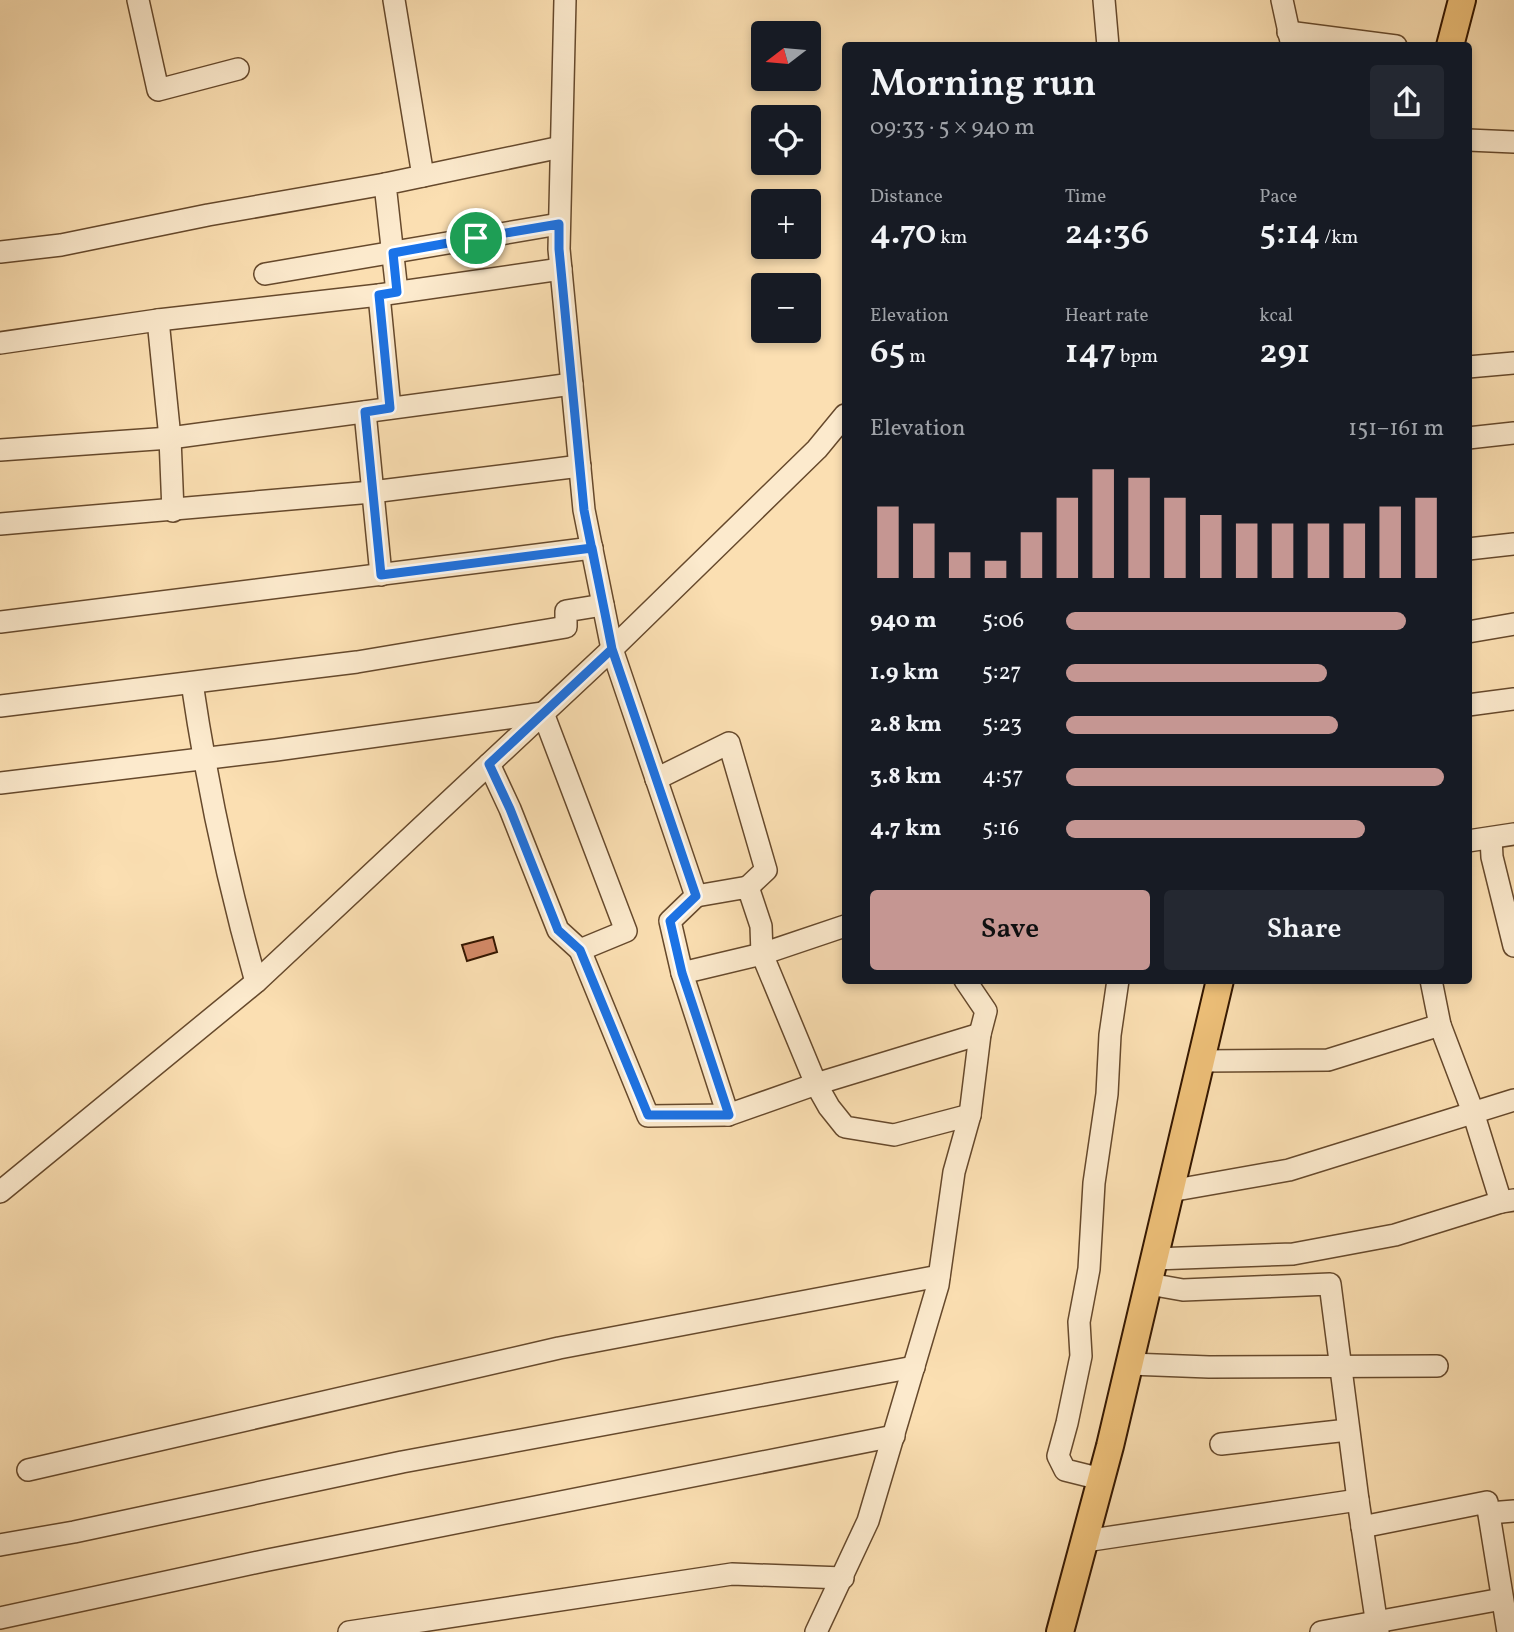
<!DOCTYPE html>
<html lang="en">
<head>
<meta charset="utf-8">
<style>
	body { margin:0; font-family:Vollkorn,serif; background:#242831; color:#f1f3f6; height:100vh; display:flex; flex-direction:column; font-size:26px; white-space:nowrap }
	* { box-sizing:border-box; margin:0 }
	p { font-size:23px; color:#9ea1a6 }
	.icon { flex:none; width:38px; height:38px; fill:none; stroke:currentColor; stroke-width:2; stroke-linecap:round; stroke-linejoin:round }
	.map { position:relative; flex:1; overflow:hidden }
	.panel { position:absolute; left:842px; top:42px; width:630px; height:942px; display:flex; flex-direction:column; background:#171b24; border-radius:7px; box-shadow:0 4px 10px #0003 }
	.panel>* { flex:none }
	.needle { width:46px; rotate:254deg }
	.fabs { position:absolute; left:751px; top:21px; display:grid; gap:14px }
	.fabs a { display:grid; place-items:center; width:70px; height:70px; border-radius:7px; background:#171b24; box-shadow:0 4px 10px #0003; font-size:35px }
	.pin { position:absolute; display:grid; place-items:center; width:60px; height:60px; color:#fff; margin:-30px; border:4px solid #fff; border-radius:50%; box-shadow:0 2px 7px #0007 }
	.round { display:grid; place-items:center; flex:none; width:74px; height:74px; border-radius:7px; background:#242831 }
	.headline { display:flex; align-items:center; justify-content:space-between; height:119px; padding:0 28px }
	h1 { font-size:38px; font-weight:600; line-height:52px }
	.stats { display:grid; grid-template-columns:repeat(3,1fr); gap:10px; height:119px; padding:7px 28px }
	.stats div { display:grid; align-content:center }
	.stats b { font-size:35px; font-weight:600 }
	.stats small { font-size:19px; font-weight:400 }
	.stats p { font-size:19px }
	.chart { height:196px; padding:14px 28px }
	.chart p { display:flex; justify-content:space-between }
	.chart svg { width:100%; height:126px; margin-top:7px; stroke:#c59692; stroke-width:6 }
	.cta { display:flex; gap:14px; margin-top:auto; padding:14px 28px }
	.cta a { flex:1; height:80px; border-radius:7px; background:#c59692; color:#111; font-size:28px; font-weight:600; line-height:80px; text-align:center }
	.cta a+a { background:#242831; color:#f1f3f6 }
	ul { padding:0 28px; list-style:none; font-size:23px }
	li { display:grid; grid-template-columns:112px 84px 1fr; align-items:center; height:52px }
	li i { height:18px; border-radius:9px; background:#c59692 }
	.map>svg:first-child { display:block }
</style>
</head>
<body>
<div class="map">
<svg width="1514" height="1632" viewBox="0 0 1514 1632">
	<rect width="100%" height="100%" fill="#fbdfb2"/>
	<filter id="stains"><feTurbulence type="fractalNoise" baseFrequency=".00286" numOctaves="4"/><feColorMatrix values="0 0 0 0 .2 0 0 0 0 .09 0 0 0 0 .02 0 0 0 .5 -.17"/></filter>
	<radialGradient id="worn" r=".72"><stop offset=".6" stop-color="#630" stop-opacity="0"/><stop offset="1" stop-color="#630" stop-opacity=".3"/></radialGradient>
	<path fill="#d38a67" stroke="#351700" stroke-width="2" d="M493 937 497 952 467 961 462 945Z"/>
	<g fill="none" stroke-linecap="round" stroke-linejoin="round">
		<defs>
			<g id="minor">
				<path d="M138 0 158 90 238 69"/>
				<path d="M394 0 423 176"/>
				<path d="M565 0 559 249 584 510 612 649 696 896 748 887 761 926 762 954 816 1084 829 1107 845 1127 894 1135 970 1115"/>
				<path d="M1104 0 1108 46"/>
				<path d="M1282 0 1292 46"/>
				<path d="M1288 32 1396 46"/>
				<path d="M1468 140 1514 142"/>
				<path d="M0 252 61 245 208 215 385 184"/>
				<path d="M265 274 559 224"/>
				<path d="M397 292 385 184 561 147"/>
				<path d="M379 295 390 408"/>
				<path d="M158 320 170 438 173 511"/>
				<path d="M0 343 158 320 379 295 561 269"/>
				<path d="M1468 367 1514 363"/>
				<path d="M365 412 381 575"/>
				<path d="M1468 438 1514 433"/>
				<path d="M0 450 170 438 572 384"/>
				<path d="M0 524 372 492 580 466"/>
				<path d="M1468 549 1514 544"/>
				<path d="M0 622 592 548"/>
				<path d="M1468 632 1514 624"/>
				<path d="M192 683C207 784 228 884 256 982"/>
				<path d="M1468 705 1514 699"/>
				<path d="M0 706 357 662 566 627V611L603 605"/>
				<path d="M489 764 510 809 558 930 580 950"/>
				<path d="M656 779 729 743 766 870 748 887"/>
				<path d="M0 783 276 750 543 713 626 931 580 950 648 1116 728 1115"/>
				<path d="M1491 838 1492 857 1514 946"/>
				<path d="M1468 841 1514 834"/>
				<path d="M845 926 762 954 682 973 728 1115 816 1084 980 1034"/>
				<path d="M682 973 670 921 696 896"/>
				<path d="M1431 980 1440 1025 1473 1112 1501 1202"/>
				<path d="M1201 1061 1328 1060 1440 1025"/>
				<path d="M1170 1191 1289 1170 1514 1100"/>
				<path d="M0 1192 256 982 612 649 817 449 845 415"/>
				<path d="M1154 1259 1293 1254 1395 1235 1501 1202 1514 1200"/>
				<path d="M1149 1284 1183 1290 1330 1284 1358 1500 1378 1632"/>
				<path d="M1130 1364 1209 1367 1437 1366"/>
				<path d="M1221 1444 1348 1430"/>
				<path d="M28 1470 559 1348 939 1276"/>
				<path d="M1101 1479 1065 1470 1058 1456 1067 1423 1081 1356 1079 1322 1089 1269 1094 1183 1107 1094 1110 1035 1118 980"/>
				<path d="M1489 1513 1514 1511"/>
				<path d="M1362 1527 1487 1502 1508 1632"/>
				<path d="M1085 1541 1358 1500"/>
				<path d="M0 1545 74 1532 402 1462 914 1367"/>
				<path d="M0 1618 268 1560 894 1436"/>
				<path d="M349 1632 732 1574 843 1578"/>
				<path d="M816 1632 868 1521 938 1285 954 1172 970 1115 980 1034 986 1011 965 980"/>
				<path d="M1321 1632 1502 1599"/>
			</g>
			<g id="major">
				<path d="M1450 46 1462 0"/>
				<path d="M1060 1632 1110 1446 1220 980"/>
			</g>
		</defs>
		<use href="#minor" stroke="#66492c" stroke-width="24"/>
		<use href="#major" stroke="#351700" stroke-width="30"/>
		<use href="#minor" stroke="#fceacd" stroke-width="21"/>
		<use href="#major" stroke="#eec079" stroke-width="26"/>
	</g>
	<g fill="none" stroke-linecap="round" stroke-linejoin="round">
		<defs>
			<path id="route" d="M476 238 393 253 397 292 379 295 390 408 365 412 381 575 592 548 612 649 696 896 670 921 682 973 729 1115H648L580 950 558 930 510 809 489 764 612 649C603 602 593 556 584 510L559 249V224L476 238"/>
		</defs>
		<use href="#route" stroke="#fff" stroke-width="14"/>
		<use href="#route" stroke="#1a73e8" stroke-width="9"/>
	</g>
	<rect width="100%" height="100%" filter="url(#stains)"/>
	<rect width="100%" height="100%" fill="url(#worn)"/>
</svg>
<div class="fabs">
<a><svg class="needle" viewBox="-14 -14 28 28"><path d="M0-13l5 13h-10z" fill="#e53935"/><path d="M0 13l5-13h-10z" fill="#9ea1a6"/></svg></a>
<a><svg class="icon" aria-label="locate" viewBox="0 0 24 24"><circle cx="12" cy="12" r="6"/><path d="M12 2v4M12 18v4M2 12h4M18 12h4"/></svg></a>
<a>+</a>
<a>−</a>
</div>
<div class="pin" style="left:476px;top:238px;background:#1e9e55"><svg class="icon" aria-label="arrive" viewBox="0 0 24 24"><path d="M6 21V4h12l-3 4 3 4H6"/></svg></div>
<section class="panel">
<div class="headline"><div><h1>Morning run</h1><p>09:33 · 5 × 940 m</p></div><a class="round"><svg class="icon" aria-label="share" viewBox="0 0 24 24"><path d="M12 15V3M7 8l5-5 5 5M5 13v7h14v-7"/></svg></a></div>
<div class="stats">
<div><p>Distance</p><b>4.70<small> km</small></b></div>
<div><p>Time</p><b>24:36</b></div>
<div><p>Pace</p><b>5:14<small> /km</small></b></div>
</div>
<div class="stats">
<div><p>Elevation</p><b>65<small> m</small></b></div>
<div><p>Heart rate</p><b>147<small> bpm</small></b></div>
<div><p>kcal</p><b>291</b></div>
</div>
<div class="chart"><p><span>Elevation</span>151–161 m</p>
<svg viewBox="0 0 160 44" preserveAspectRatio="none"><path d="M5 44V19M15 44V25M25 44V35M35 44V38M45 44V28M55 44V16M65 44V6M75 44V9M85 44V16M95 44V22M105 44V25M115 44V25M125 44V25M135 44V25M145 44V19M155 44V16"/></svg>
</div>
<ul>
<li><b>940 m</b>5:06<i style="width:90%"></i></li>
<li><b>1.9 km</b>5:27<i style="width:69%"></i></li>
<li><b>2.8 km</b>5:23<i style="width:72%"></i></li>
<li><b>3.8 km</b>4:57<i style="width:100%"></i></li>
<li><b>4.7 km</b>5:16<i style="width:79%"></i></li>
</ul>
<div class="cta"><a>Save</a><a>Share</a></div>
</section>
</div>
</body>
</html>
